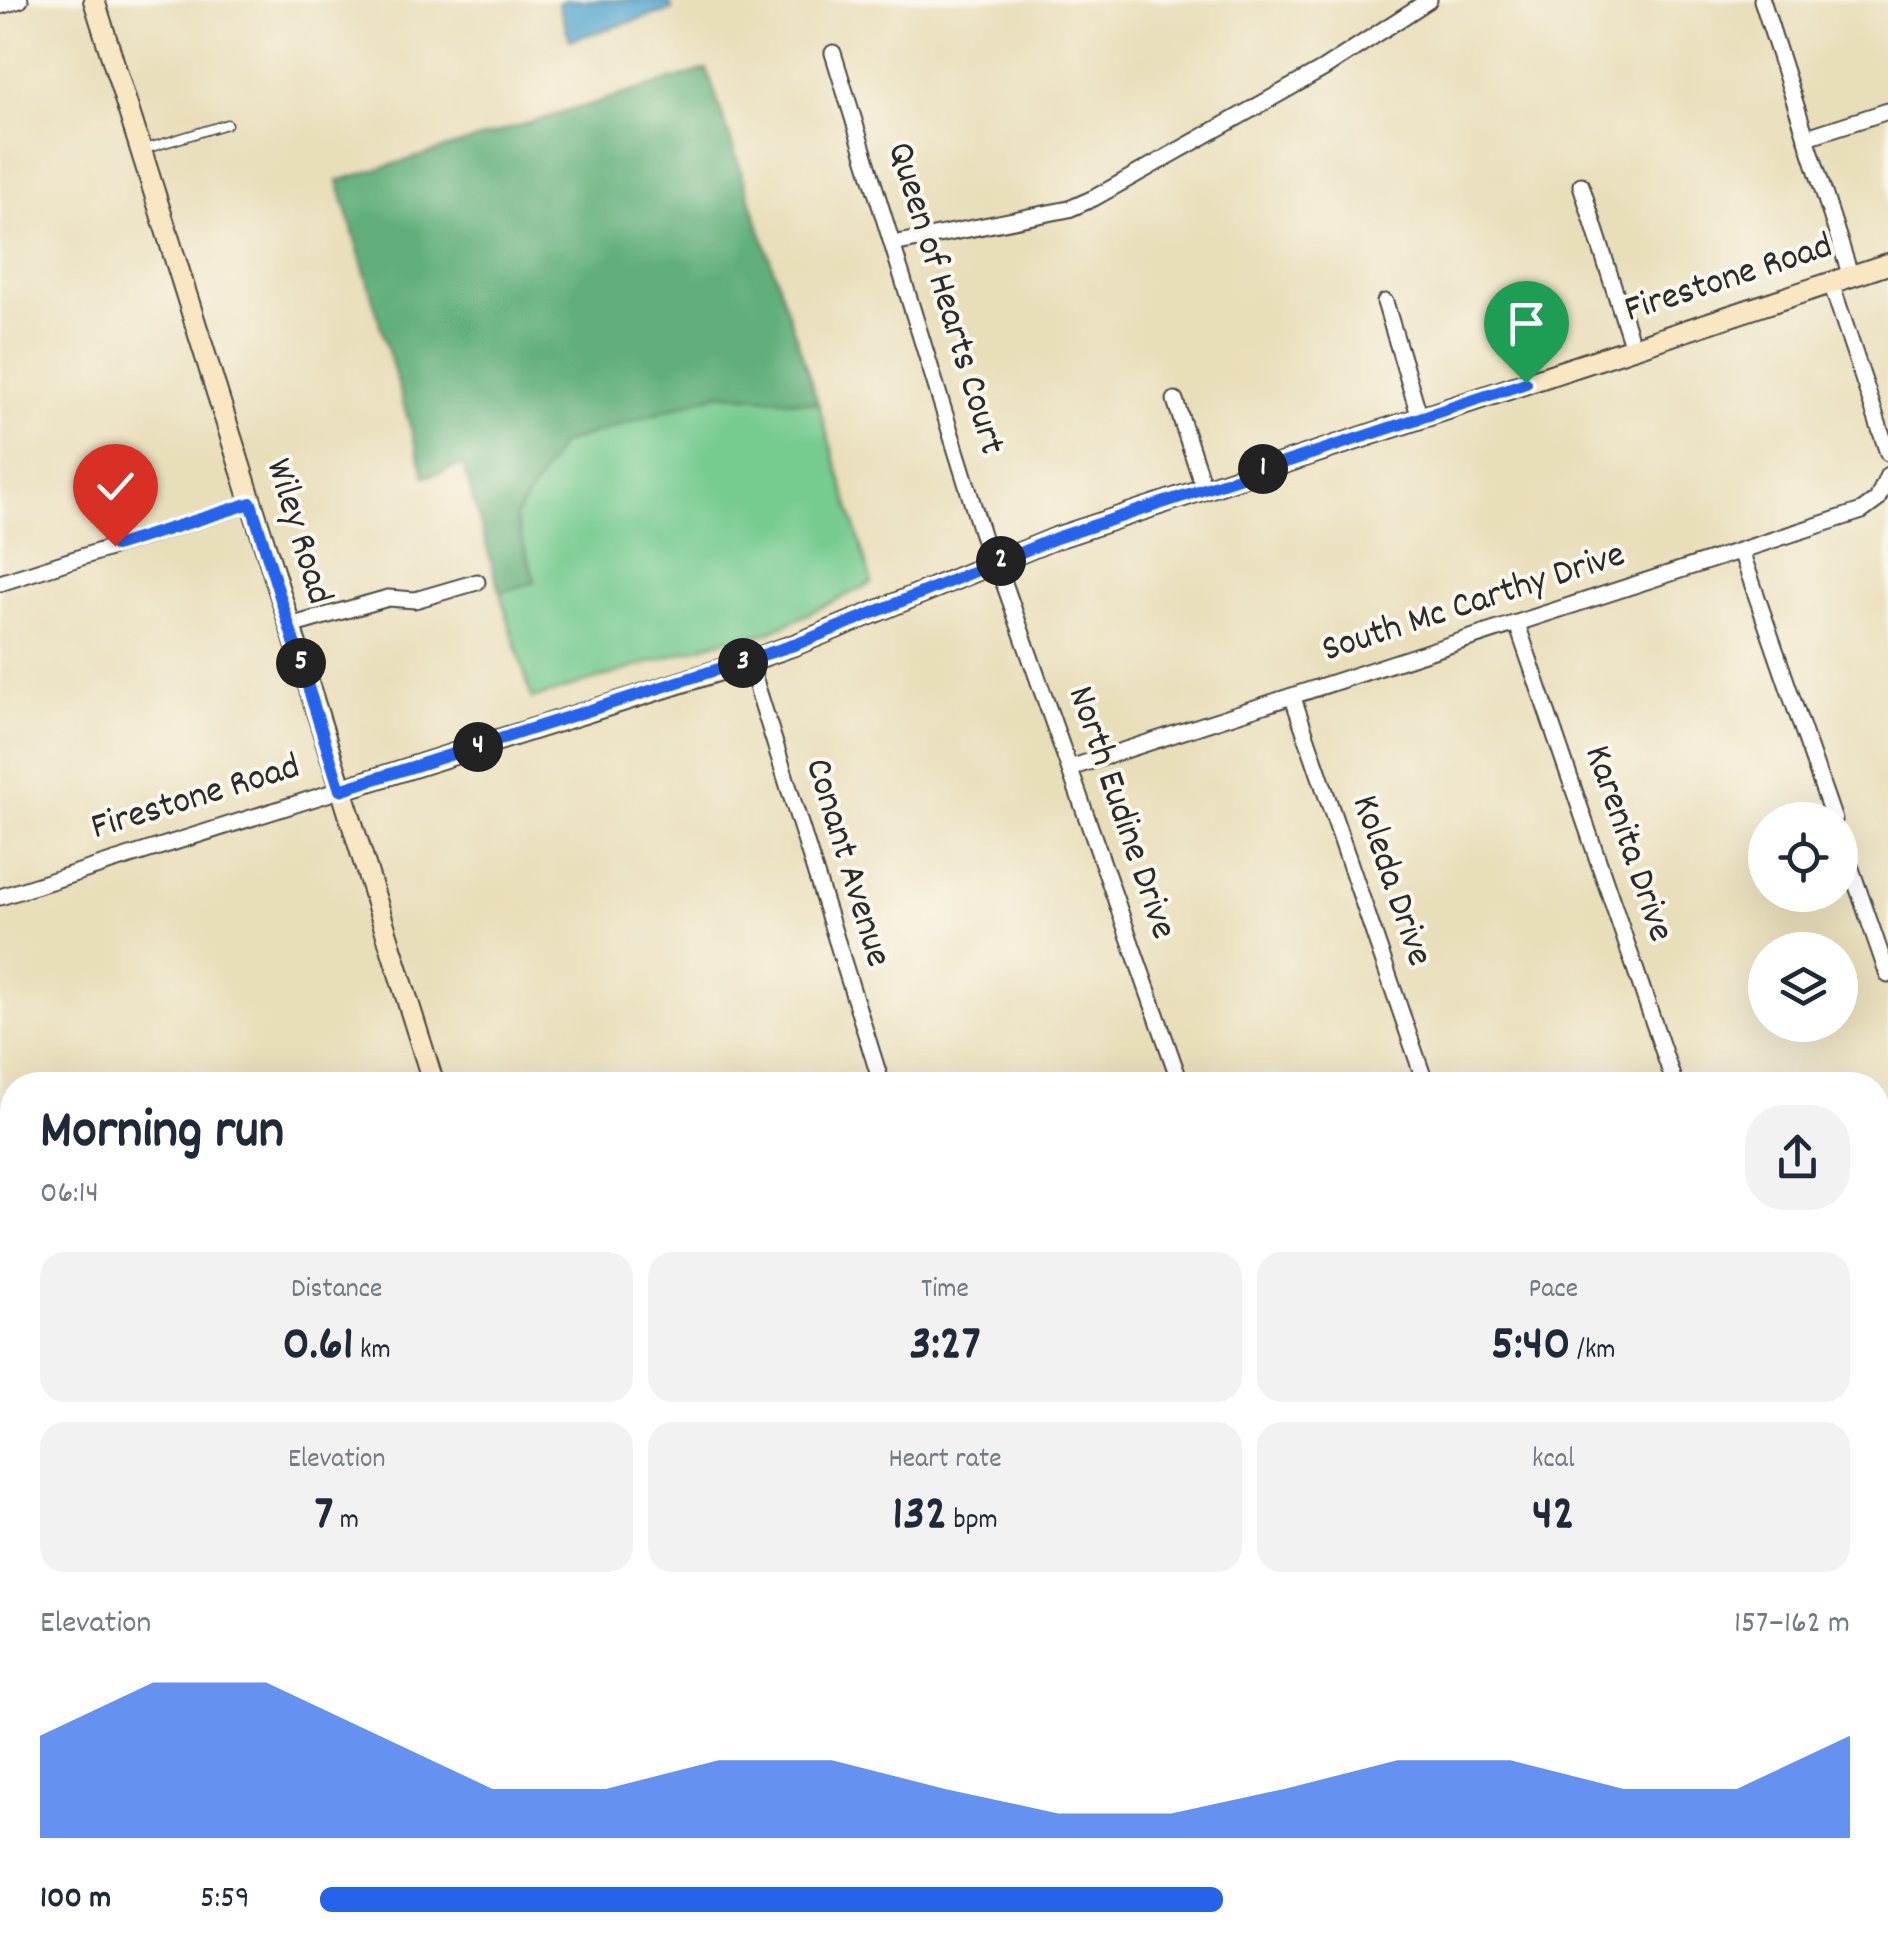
<!DOCTYPE html>
<html lang="en">
<head>
<meta charset="utf-8">
<style>
	body { margin:0; font-family:Dekko,sans-serif; background:#f2f2f3; color:#1f2937; height:100vh; display:flex; flex-direction:column; font-size:38px; white-space:nowrap }
	* { box-sizing:border-box; margin:0 }
	p { font-size:32px; color:#747a83 }
	.icon { flex:none; width:55px; height:55px; fill:none; stroke:currentColor; stroke-width:2; stroke-linecap:round; stroke-linejoin:round }
	.map { position:relative; flex:1; overflow:hidden }
	.side { position:absolute; left:0px; top:1072px; width:1890px; height:888px; display:flex; flex-direction:column; background:#fff; border-radius:40px 40px 0 0; box-shadow:0 10px 40px #0002 }
	.side>* { flex:none }
	.fabs { position:absolute; left:1748px; top:802px; display:grid; gap:20px }
	.fabs a { display:grid; place-items:center; width:110px; height:110px; border-radius:50%; background:#fff; box-shadow:0 10px 40px #0002; font-size:50px }
	.pin { position:absolute; display:grid; place-items:center; width:85px; height:85px; color:#fff; margin:-102px -42px; border-radius:50% 50% 50% 0; rotate:-45deg; box-shadow:0 0 10px #0007 }
	.pin .icon { rotate:45deg }
	.km { position:absolute; width:50px; height:50px; margin:-25px; border-radius:50%; background:#222; color:#fff; font-size:28px; line-height:50px; text-align:center }
	.round { display:grid; place-items:center; flex:none; width:105px; height:105px; border-radius:40px; background:#f2f2f3 }
	.summary { display:flex; align-items:center; justify-content:space-between; height:170px; padding:0 40px }
	h1 { font-size:55px; font-weight:700; line-height:75px }
	.stats { display:grid; grid-template-columns:repeat(3,1fr); gap:15px; height:170px; padding:10px 40px }
	.stats div { display:grid; align-content:center; border-radius:25px; background:#f2f2f3; text-align:center }
	.stats b { font-size:50px; font-weight:700 }
	.stats small { font-size:28px; font-weight:400 }
	.stats p { font-size:28px }
	.chart { height:280px; padding:20px 40px }
	.chart p { display:flex; justify-content:space-between }
	.chart svg { width:100%; height:180px; margin-top:10px; fill:#2563eb; opacity:.7 }
	ul { padding:0 40px; list-style:none; font-size:32px }
	li { display:grid; grid-template-columns:160px 120px 1fr; align-items:center; height:75px }
	li i { height:25px; border-radius:12px; background:#2563eb }
	.map>svg:first-child { display:block }
</style>
</head>
<body>
<div class="map">
<svg width="1888" height="1959" viewBox="0 0 1888 1959">
	<rect width="100%" height="100%" fill="#fbf7ec"/>
	<filter id="ink" filterUnits="userSpaceOnUse"><feTurbulence type="fractalNoise" baseFrequency=".01" numOctaves="2"/><feDisplacementMap in="SourceGraphic" scale="20" xChannelSelector="R" yChannelSelector="G"/><feConvolveMatrix kernelMatrix="1 2 1 2 8 2 1 2 1" color-interpolation-filters="sRGB"/></filter>
	<filter id="wash" filterUnits="userSpaceOnUse"><feTurbulence type="fractalNoise" baseFrequency=".0048" numOctaves="4" result="noise"/><feDisplacementMap in="SourceGraphic" scale="40" xChannelSelector="R" yChannelSelector="G"/><feGaussianBlur stdDeviation="2.25" result="paint"/><feColorMatrix in="noise" values="0 0 0 0 0 0 0 0 0 0 0 0 0 0 0 0 0 1.4 0 .05"/><feComposite in="paint" operator="in"/></filter>
	<g filter="url(#wash)">
		<rect width="100%" height="100%" fill="#e9deba"/>
		<path fill="#76cb8f" stroke="#507b5d" stroke-width="2.5" d="M720 393 818 403 872 583 766 634 724 640 532 699 500 592 535 581 515 517 561 444Z"/>
		<g fill="#60af7a" stroke="#466d52" stroke-width="2.5">
			<path d="M707 69 818 403 720 393 561 444 515 517 535 582 500 592 463 465 425 477 338 181Z"/>
			<path d="M1888 1798V1920H1878V1806Z"/>
		</g>
		<path fill="#53a6ce" stroke="#3f687c" stroke-width="2.5" d="M566 0H669L672 10 570 40 558 3Z"/>
	</g>
	<g filter="url(#ink)">
		<g fill="none" stroke-linecap="round" stroke-linejoin="round">
			<defs>
				<g id="lane">
					<path d="M145 149 227 124"/>
					<path d="M0 1635 12 1673"/>
					<path d="M0 1733 12 1729"/>
					<path d="M7 1805 9 1830"/>
					<path d="M230 1948V1959"/>
				</g>
				<g id="street">
					<path d="M1762 0 1851 277"/>
					<path d="M0 6 20 0"/>
					<path d="M833 53 985 544 997 563 1181 1085"/>
					<path d="M1807 137 1888 111"/>
					<path d="M1581 185 1633 348"/>
					<path d="M893 244 1069 209 1094 198 1323 69 1429 0"/>
					<path d="M1831 283 1888 453"/>
					<path d="M1385 302 1420 418"/>
					<path d="M1175 400 1204 489"/>
					<path d="M1741 551 1834 820"/>
					<path d="M0 583 251 503"/>
					<path d="M1517 624 1675 1085"/>
					<path d="M290 626 388 598 415 600 477 582"/>
					<path d="M749 661 882 1085"/>
					<path d="M1293 698 1426 1085"/>
					<path d="M1070 768 1862 511 1877 500 1888 475"/>
					<path d="M1840 837 1888 975"/>
					<path d="M0 897 340 790"/>
					<path d="M0 1252 12 1248"/>
					<path d="M1878 1334 1888 1330"/>
				</g>
				<g id="secondary">
					<path d="M94 0 434 1085"/>
					<path d="M340 790 749 661 797 644 1056 538 1888 264"/>
					<path d="M0 1936 12 1935"/>
					<path d="M715 1948 843 1959"/>
				</g>
				<g id="highway">
					<path d="M1878 1593 1888 1586"/>
					<path d="M1878 1703 1888 1696"/>
					<path d="M1367 1959 1383 1948"/>
					<path d="M1512 1959 1528 1948"/>
				</g>
			</defs>
			<use href="#lane" stroke="#484640" stroke-width="11"/>
			<use href="#street" stroke="#484640" stroke-width="19"/>
			<use href="#secondary" stroke="#484640" stroke-width="24"/>
			<use href="#highway" stroke="#484640" stroke-width="31"/>
			<use href="#lane" stroke="#fff" stroke-width="8"/>
			<use href="#street" stroke="#fff" stroke-width="15"/>
			<use href="#secondary" stroke="#f9e7c3" stroke-width="20"/>
			<use href="#highway" stroke="#f1c36a" stroke-width="28"/>
		</g>
	</g>
	<g fill="none" stroke-linecap="round" stroke-linejoin="round" filter="url(#ink)">
		<defs>
			<path id="route" d="M115 546 251 503 340 790 797 644 1056 538 1526 383"/>
		</defs>
		<use href="#route" stroke="#fff" stroke-width="20"/>
		<use href="#route" stroke="#2563eb" stroke-width="12"/>
	</g>
	<g text-anchor="middle" dominant-baseline="central" stroke-width="8" stroke-linejoin="round" paint-order="stroke">
		<g font-size="38" fill="#2b2b2b" stroke="#fbf7ec">
			<text transform="translate(1729 280) rotate(-18)">Firestone Road</text>
			<text transform="translate(944 299) rotate(73)">Queen of Hearts Court</text>
			<text transform="translate(297 532) rotate(73)">Wiley Road</text>
			<text transform="translate(1474 604) rotate(-18)">South Mc Carthy Drive</text>
			<text transform="translate(196 799) rotate(-17)">Firestone Road</text>
			<text transform="translate(1120 813) rotate(71)">North Eudine Drive</text>
			<text transform="translate(1627 844) rotate(71)">Karenita Drive</text>
			<text transform="translate(846 863) rotate(73)">Conant Avenue</text>
			<text transform="translate(1390 881) rotate(71)">Koleda Drive</text>
		</g>
	</g>
</svg>
<div class="fabs">
<a><svg class="icon" aria-label="locate" viewBox="0 0 24 24"><circle cx="12" cy="12" r="6"/><path d="M12 2v4M12 18v4M2 12h4M18 12h4"/></svg></a>
<a><svg class="icon" aria-label="layers" viewBox="0 0 24 24"><path d="M12 4l9 5-9 5-9-5zM3 14l9 5 9-5"/></svg></a>
</div>
<div class="pin" style="left:1526px;top:383px;background:#1e9e55"><svg class="icon" aria-label="arrive" viewBox="0 0 24 24"><path d="M6 21V4h12l-3 4 3 4H6"/></svg></div>
<div class="pin" style="left:115px;top:546px;background:#d93025"><svg class="icon" aria-label="check" viewBox="0 0 24 24"><path d="M5 12l5 5 9-10"/></svg></div>
<b class="km" style="left:1263px;top:469px">1</b>
<b class="km" style="left:1001px;top:561px">2</b>
<b class="km" style="left:743px;top:663px">3</b>
<b class="km" style="left:478px;top:747px">4</b>
<b class="km" style="left:301px;top:663px">5</b>
<section class="side">
<div class="summary"><div><h1>Morning run</h1><p>06:14</p></div><a class="round"><svg class="icon" aria-label="share" viewBox="0 0 24 24"><path d="M12 15V3M7 8l5-5 5 5M5 13v7h14v-7"/></svg></a></div>
<div class="stats">
<div><p>Distance</p><b>0.61<small> km</small></b></div>
<div><p>Time</p><b>3:27</b></div>
<div><p>Pace</p><b>5:40<small> /km</small></b></div>
</div>
<div class="stats">
<div><p>Elevation</p><b>7<small> m</small></b></div>
<div><p>Heart rate</p><b>132<small> bpm</small></b></div>
<div><p>kcal</p><b>42</b></div>
</div>
<div class="chart"><p><span>Elevation</span>157–162 m</p>
<svg viewBox="0 0 160 44" preserveAspectRatio="none"><path d="M0 44V19L10 6L20 6L30 19L40 32L50 32L60 25L70 25L80 32L90 38L100 38L110 32L120 25L130 25L140 32L150 32L160 19V44z"/></svg>
</div>
<ul>
<li><b>100 m</b>5:59<i style="width:59%"></i></li>
</ul>
</section>
</div>
</body>
</html>
